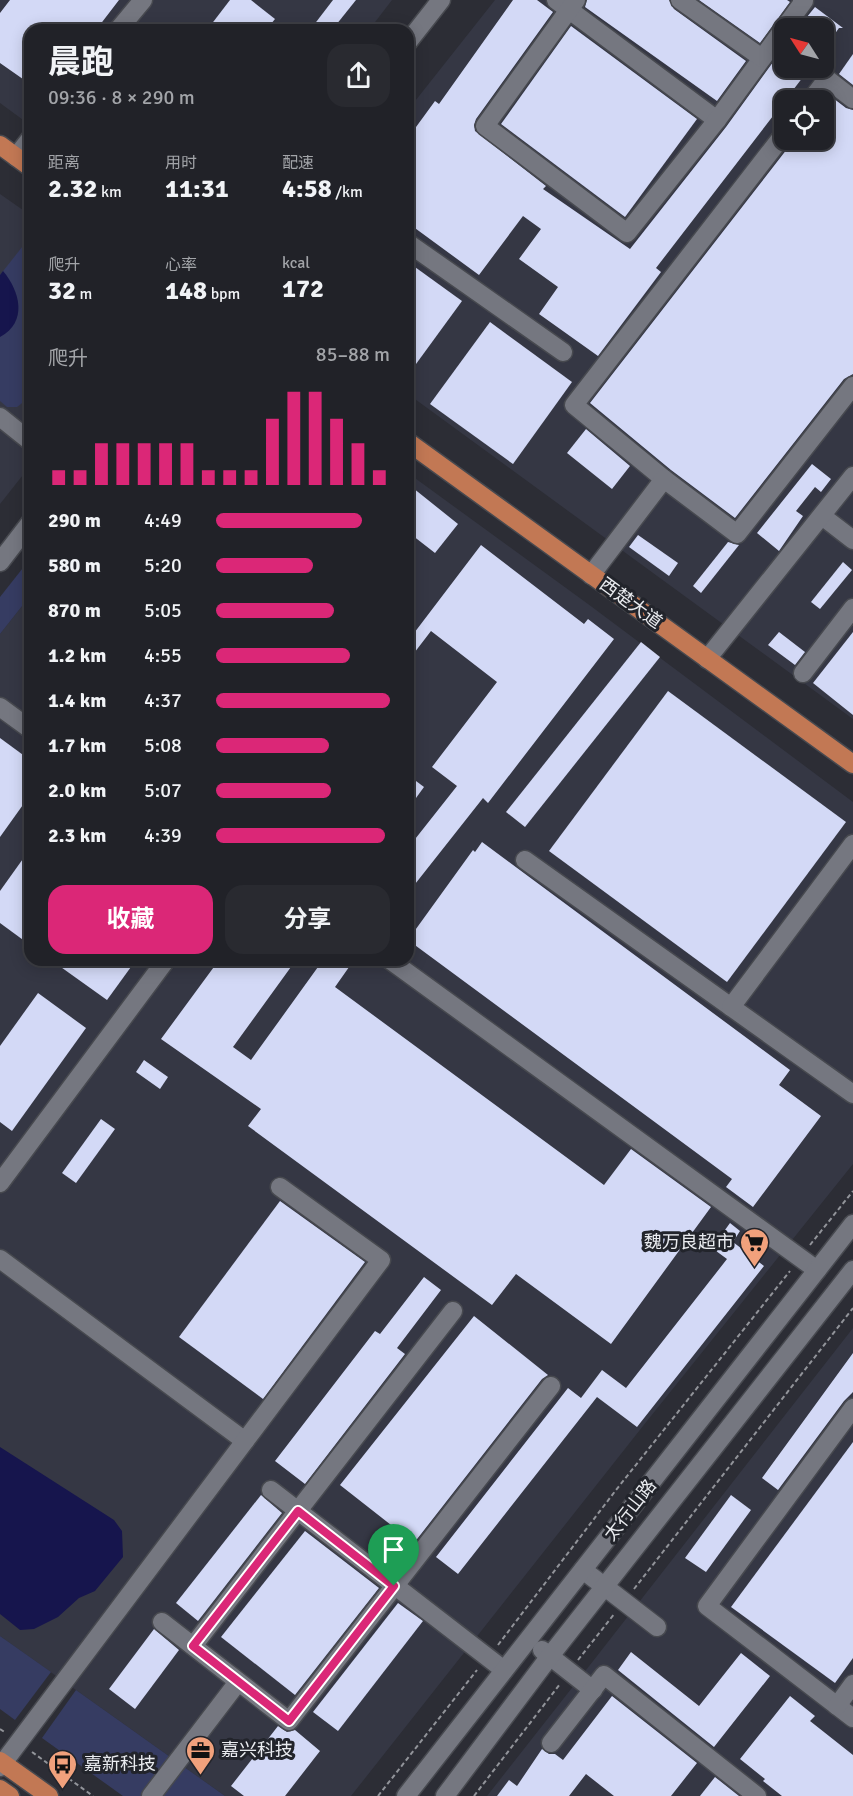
<!DOCTYPE html>
<html lang="zh">
<head>
<meta charset="utf-8">
<style>
	body { margin:0; font-family:Signika,"Noto Sans SC",sans-serif; background:#292a30; color:#f1f3f6; height:100vh; display:flex; flex-direction:column; font-size:22px; white-space:nowrap }
	* { box-sizing:border-box; margin:0 }
	p { font-size:20px; color:#a2a4a8 }
	.icon { flex:none; width:33px; height:33px; fill:none; stroke:currentColor; stroke-width:2; stroke-linecap:round; stroke-linejoin:round }
	.map { position:relative; flex:1; overflow:hidden }
	.details { position:absolute; left:24px; top:24px; width:390px; height:942px; display:flex; flex-direction:column; background:#212228; border-radius:18px; box-shadow:0 3px 15px #0003,0 0 0 2px #3e3f45 }
	.details>* { flex:none }
	.needle { width:39px; rotate:306deg }
	.controls { position:absolute; left:774px; top:18px; display:grid; gap:12px }
	.controls a { display:grid; place-items:center; width:60px; height:60px; border-radius:12px; background:#212228; box-shadow:0 3px 15px #0003,0 0 0 2px #3e3f45; font-size:30px }
	.pin { position:absolute; display:grid; place-items:center; width:51px; height:51px; color:#fff; margin:-62px -26px; border-radius:50% 50% 50% 0; rotate:-45deg; box-shadow:0 0 6px #0007 }
	.pin .icon { rotate:45deg }
	.round { display:grid; place-items:center; flex:none; width:63px; height:63px; border-radius:18px; background:#292a30 }
	.summary { display:flex; align-items:center; justify-content:space-between; height:102px; padding:0 24px }
	h1 { font-size:33px; font-weight:700; line-height:45px }
	.stats { display:grid; grid-template-columns:repeat(3,1fr); gap:9px; height:102px; padding:6px 24px }
	.stats div { display:grid; align-content:center }
	.stats b { font-size:26px; font-weight:700 }
	.stats small { font-size:16px; font-weight:400 }
	.stats p { font-size:16px }
	.chart { height:168px; padding:12px 24px }
	.chart p { display:flex; justify-content:space-between }
	.chart svg { width:100%; height:108px; margin-top:6px; stroke:#db2777; stroke-width:6 }
	.cta { display:flex; gap:12px; margin-top:auto; padding:12px 24px }
	.cta a { flex:1; height:69px; border-radius:18px; background:#db2777; color:#fff; font-size:24px; font-weight:700; line-height:69px; text-align:center }
	.cta a+a { background:#292a30; color:#f1f3f6 }
	ul { padding:0 24px; list-style:none; font-size:20px }
	li { display:grid; grid-template-columns:96px 72px 1fr; align-items:center; height:45px }
	li i { height:15px; border-radius:8px; background:#db2777 }
	.map>svg:first-child { display:block }
</style>
</head>
<body>
<div class="map">
<svg width="853" height="1796" viewBox="0 0 853 1796">
	<rect width="100%" height="100%" fill="#2c2d35"/>
	<g fill="#353744" fill-rule="evenodd">
		<path d="M0 0H392L369 30H30V125L0 103Z"/>
		<path d="M495 0H853V719L408 394V110ZM784 28H824V68H784ZM784 100H824V140H784Z"/>
		<path d="M0 194 30 215V466L0 504Z"/>
		<path d="M408 473 588 604 853 802V1164L643 1426 351 1796H225L0 1636V634L30 596V960H408Z"/>
		<path d="M853 1328V1796H487L597 1656Z"/>
	</g>
	<g fill="#363c62">
		<path d="M30 237V397L17 407H7L0 401V275Z"/>
		<path d="M30 559V596L0 634V597Z"/>
		<path d="M0 1636 51 1672 15 1720 0 1709Z"/>
		<path d="M76 1690 225 1796H123L42 1738Z"/>
	</g>
	<g fill="#16154d">
		<path d="M3 271C20 291 28 322 0 337V275Z"/>
		<path d="M0 1447 114 1520 122 1531 123 1557 95 1591 79 1598 58 1617 34 1629 20 1630 0 1614Z"/>
	</g>
	<g fill="#d3d9f6">
		<path d="M10 0H119L96 30H30V84L0 63V13Z"/>
		<path d="M230 0H251L275 19 266 30H207Z"/>
		<path d="M333 0H356L332 30H310Z"/>
		<path d="M513 0H537L553 12 476 119 474 125 475 131 546 186 543 189 630 249 726 127 784 47V68H810L656 268 661 272 598 356 539 314 558 287 519 259 541 229 523 216 479 275 408 223V138L435 101 439 104Z"/>
		<path d="M587 0H669L674 9 746 61 717 101 585 7Z"/>
		<path d="M699 0H787L790 2 760 43Z"/>
		<path d="M815 7 843 28H839L824 49V28H798Z"/>
		<path d="M571 26 697 119 625 217 501 124Z"/>
		<path d="M853 54V85L839 74Z"/>
		<path d="M829 95 846 108 853 110V374L844 379 735 518 671 470 590 403 794 140H824V102Z"/>
		<path d="M408 262 462 301 408 375Z"/>
		<path d="M490 322 572 382 513 464 430 404Z"/>
		<path d="M586 429 630 466 612 489 567 453Z"/>
		<path d="M812 464 831 479 821 492 815 487 796 511 803 516 779 551 757 533Z"/>
		<path d="M408 484 458 524 435 553 408 532Z"/>
		<path d="M638 535 678 563 669 576 629 547Z"/>
		<path d="M728 542 739 545 701 593 693 586Z"/>
		<path d="M481 545 584 624 588 619 614 639 488 803 483 798 408 893V848L457 786 432 767 497 682 431 631 408 661V641Z"/>
		<path d="M843 562 852 570 820 609 811 602Z"/>
		<path d="M779 632 805 652 795 665 768 645Z"/>
		<path d="M853 632V715L813 683Z"/>
		<path d="M641 642 660 657 525 827 506 812Z"/>
		<path d="M668 691 846 822 727 982 549 851Z"/>
		<path d="M0 738 30 760V795L0 837Z"/>
		<path d="M408 775 424 787 408 809Z"/>
		<path d="M482 842 790 1070 779 1085 821 1116 753 1207 726 1187 732 1179 408 940 473 850 475 852Z"/>
		<path d="M30 849V945L0 923V891Z"/>
		<path d="M51 960H136L107 1000Z"/>
		<path d="M219 960H296L233 1047 251 1060 323 960H354L335 987 604 1185 631 1149 711 1207 611 1344 516 1274 492 1305 248 1126 261 1109 161 1039Z"/>
		<path d="M38 993 86 1028 12 1131 0 1122V1046Z"/>
		<path d="M144 1060 168 1077 160 1089 136 1072Z"/>
		<path d="M101 1119 115 1129 76 1183 62 1173Z"/>
		<path d="M280 1201 365 1262 263 1399 179 1337Z"/>
		<path d="M730 1223 740 1231 733 1242 764 1266 637 1427 597 1397 458 1574 436 1557 568 1388 581 1398 602 1370 626 1388 727 1259 712 1248Z"/>
		<path d="M424 1277 441 1290 397 1348 405 1354 305 1484 275 1461 375 1331 380 1334Z"/>
		<path d="M474 1316 548 1375 542 1379 414 1543 340 1485Z"/>
		<path d="M853 1353V1392L844 1401 778 1490 762 1478Z"/>
		<path d="M853 1442V1658L835 1683 731 1607Z"/>
		<path d="M261 1495 282 1513 198 1621 176 1603Z"/>
		<path d="M731 1495 751 1510 706 1572 685 1558Z"/>
		<path d="M305 1531 379 1588 295 1695 221 1637Z"/>
		<path d="M398 1603 423 1621 338 1731 313 1712Z"/>
		<path d="M154 1629 179 1650 135 1709 109 1689Z"/>
		<path d="M631 1652 699 1706 741 1653 770 1676 714 1747 618 1670Z"/>
		<path d="M612 1696 697 1763 671 1796H614L586 1774 569 1796H497L509 1780 517 1786 542 1749 549 1754H555L563 1760Z"/>
		<path d="M790 1696 815 1716 810 1721 853 1755V1796H782L763 1781 765 1779 740 1759Z"/>
		<path d="M278 1726 287 1732 295 1730 320 1751 285 1796H244L231 1786Z"/>
		<path d="M715 1777 739 1796H700Z"/>
	</g>
	<g fill="none" stroke-linecap="round" stroke-linejoin="round">
		<defs>
			<g id="minor">
				<path d="M556 0 717 120"/>
				<path d="M576 0 485 126 627 233 717 120 804 1 802 0"/>
				<path d="M680 0 762 58"/>
				<path d="M118 30 143 0"/>
				<path d="M408 42 441 0"/>
				<path d="M811 100 827 79 853 99"/>
				<path d="M784 134 574 405 664 479 737 534 853 386"/>
				<path d="M16 157 30 139"/>
				<path d="M408 243 563 352"/>
				<path d="M0 417 30 441"/>
				<path d="M822 516 853 540"/>
				<path d="M0 562 30 523"/>
				<path d="M591 575 664 479"/>
				<path d="M707 659 853 476"/>
				<path d="M803 673 853 608"/>
				<path d="M0 707 30 729"/>
				<path d="M525 860 853 1094"/>
				<path d="M390 960 817 1270"/>
				<path d="M731 1007 853 844"/>
				<path d="M0 1183 166 960"/>
				<path d="M0 1259 245 1441"/>
				<path d="M853 1408 707 1606 853 1718"/>
				<path d="M271 1490 504 1670"/>
				<path d="M583 1570 657 1627"/>
				<path d="M162 1622 289 1721 551 1386"/>
				<path d="M193 1646 453 1311"/>
				<path d="M542 1650 593 1690"/>
				<path d="M837 1706 853 1684"/>
				<path d="M551 1743 604 1675 757 1796"/>
				<path d="M0 1767 381 1260 280 1187"/>
				<path d="M151 1796 238 1682"/>
				<path d="M406 1796 853 1224"/>
				<path d="M445 1796 550 1656 853 1270"/>
			</g>
			<g id="major">
				<path d="M0 145 30 167"/>
				<path d="M408 442 853 764"/>
				<path d="M0 1761 49 1796"/>
				<path d="M0 1789 10 1796"/>
			</g>
		</defs>
		<use href="#minor" stroke="#47494f" stroke-width="21"/>
		<use href="#major" stroke="#47494f" stroke-width="21"/>
		<g stroke="#92949a" stroke-width="2" stroke-dasharray="4.5 3" stroke-linecap="butt">
			<path d="M810 1245 853 1191"/>
			<path d="M634 1589 853 1308"/>
			<path d="M498 1645 616 1490 790 1271"/>
			<path d="M578 1660 615 1613"/>
			<path d="M0 1729 6 1733"/>
			<path d="M32 1752 93 1796"/>
			<path d="M378 1796 477 1670"/>
			<path d="M474 1796 560 1684"/>
		</g>
		<use href="#minor" stroke="#757780" stroke-width="18"/>
		<use href="#major" stroke="#c27854" stroke-width="18"/>
	</g>
	<g fill="none" stroke-linecap="round" stroke-linejoin="round">
		<defs>
			<path id="route" d="M298 1511 394 1586 289 1721 193 1646Z"/>
		</defs>
		<use href="#route" stroke="#fff" stroke-width="12"/>
		<use href="#route" stroke="#db2777" stroke-width="8"/>
	</g>
	<defs>
		<symbol id="supermarket-pin" viewBox="-11 -11 22 30"><path d="M0 17L-7.5 6A9.5 9.5 0 1 1 7.5 6Z" fill="#f1a17c" stroke="#22242b"/><path d="M-6-5.5h2.5l.6 2H6L4.5 2H-2.5L-4.4-4H-6ZM-1.5 3.2a1.3 1.3 0 1 0 .1 0ZM3 3.2a1.3 1.3 0 1 0 .1 0Z" fill="#111"/></symbol>
		<symbol id="office-pin" viewBox="-11 -11 22 30"><path d="M0 17L-7.5 6A9.5 9.5 0 1 1 7.5 6Z" fill="#f1a17c" stroke="#22242b"/><path d="M-6-3h4V-5.5h4V-3h4V5H-6ZM-1-4.5V-3h2v-1.5ZM-6 0V1H6V0Z" fill="#111"/></symbol>
		<symbol id="bus-pin" viewBox="-11 -11 22 30"><path d="M0 17L-7.5 6A9.5 9.5 0 1 1 7.5 6Z" fill="#f1a17c" stroke="#22242b"/><path d="M-5-6H5V4H4V6H2V4H-2V6H-4V4H-5ZM-3.5-4V0h7V-4ZM-3.5 1.2v1.5H-2V1.2ZM2 1.2v1.5H3.5V1.2Z" fill="#111"/></symbol>
	</defs>
	<g fill-rule="evenodd">
		<use href="#supermarket-pin" x="738" y="1226" width="33" height="45"/>
		<use href="#office-pin" x="184" y="1734" width="33" height="45"/>
		<use href="#bus-pin" x="46" y="1748" width="33" height="45"/>
	</g>
	<g text-anchor="middle" dominant-baseline="central" stroke-width="6" stroke-linejoin="round" paint-order="stroke">
		<g font-size="18" fill="#eaecf0" stroke="#22242b">
			<text transform="translate(631 603) rotate(36)">西楚大道</text>
			<text transform="translate(630 1510) rotate(-52)">太行山路</text>
		</g>
		<g font-size="18" fill="#eaecf0" stroke="#22242b" text-anchor="start">
			<text x="734" y="1242" text-anchor="end">魏万良超市</text>
			<text x="221" y="1750">嘉兴科技</text>
			<text x="84" y="1764">嘉新科技</text>
		</g>
	</g>
</svg>
<div class="controls">
<a><svg class="needle" viewBox="-14 -14 28 28"><path d="M0-13l5 13h-10z" fill="#e53935"/><path d="M0 13l5-13h-10z" fill="#a2a4a8"/></svg></a>
<a><svg class="icon" aria-label="locate" viewBox="0 0 24 24"><circle cx="12" cy="12" r="6"/><path d="M12 2v4M12 18v4M2 12h4M18 12h4"/></svg></a>
</div>
<div class="pin" style="left:394px;top:1586px;background:#1e9e55"><svg class="icon" aria-label="arrive" viewBox="0 0 24 24"><path d="M6 21V4h12l-3 4 3 4H6"/></svg></div>
<section class="details">
<div class="summary"><div><h1>晨跑</h1><p>09:36 · 8 × 290 m</p></div><a class="round"><svg class="icon" aria-label="share" viewBox="0 0 24 24"><path d="M12 15V3M7 8l5-5 5 5M5 13v7h14v-7"/></svg></a></div>
<div class="stats">
<div><p>距离</p><b>2.32<small> km</small></b></div>
<div><p>用时</p><b>11:31</b></div>
<div><p>配速</p><b>4:58<small> /km</small></b></div>
</div>
<div class="stats">
<div><p>爬升</p><b>32<small> m</small></b></div>
<div><p>心率</p><b>148<small> bpm</small></b></div>
<div><p>kcal</p><b>172</b></div>
</div>
<div class="chart"><p><span>爬升</span>85–88 m</p>
<svg viewBox="0 0 160 44" preserveAspectRatio="none"><path d="M5 44V38M15 44V38M25 44V27M35 44V27M45 44V27M55 44V27M65 44V27M75 44V38M85 44V38M95 44V38M105 44V17M115 44V6M125 44V6M135 44V17M145 44V27M155 44V38"/></svg>
</div>
<ul>
<li><b>290 m</b>4:49<i style="width:84%"></i></li>
<li><b>580 m</b>5:20<i style="width:56%"></i></li>
<li><b>870 m</b>5:05<i style="width:68%"></i></li>
<li><b>1.2 km</b>4:55<i style="width:77%"></i></li>
<li><b>1.4 km</b>4:37<i style="width:100%"></i></li>
<li><b>1.7 km</b>5:08<i style="width:65%"></i></li>
<li><b>2.0 km</b>5:07<i style="width:66%"></i></li>
<li><b>2.3 km</b>4:39<i style="width:97%"></i></li>
</ul>
<div class="cta"><a>收藏</a><a>分享</a></div>
</section>
</div>
</body>
</html>
